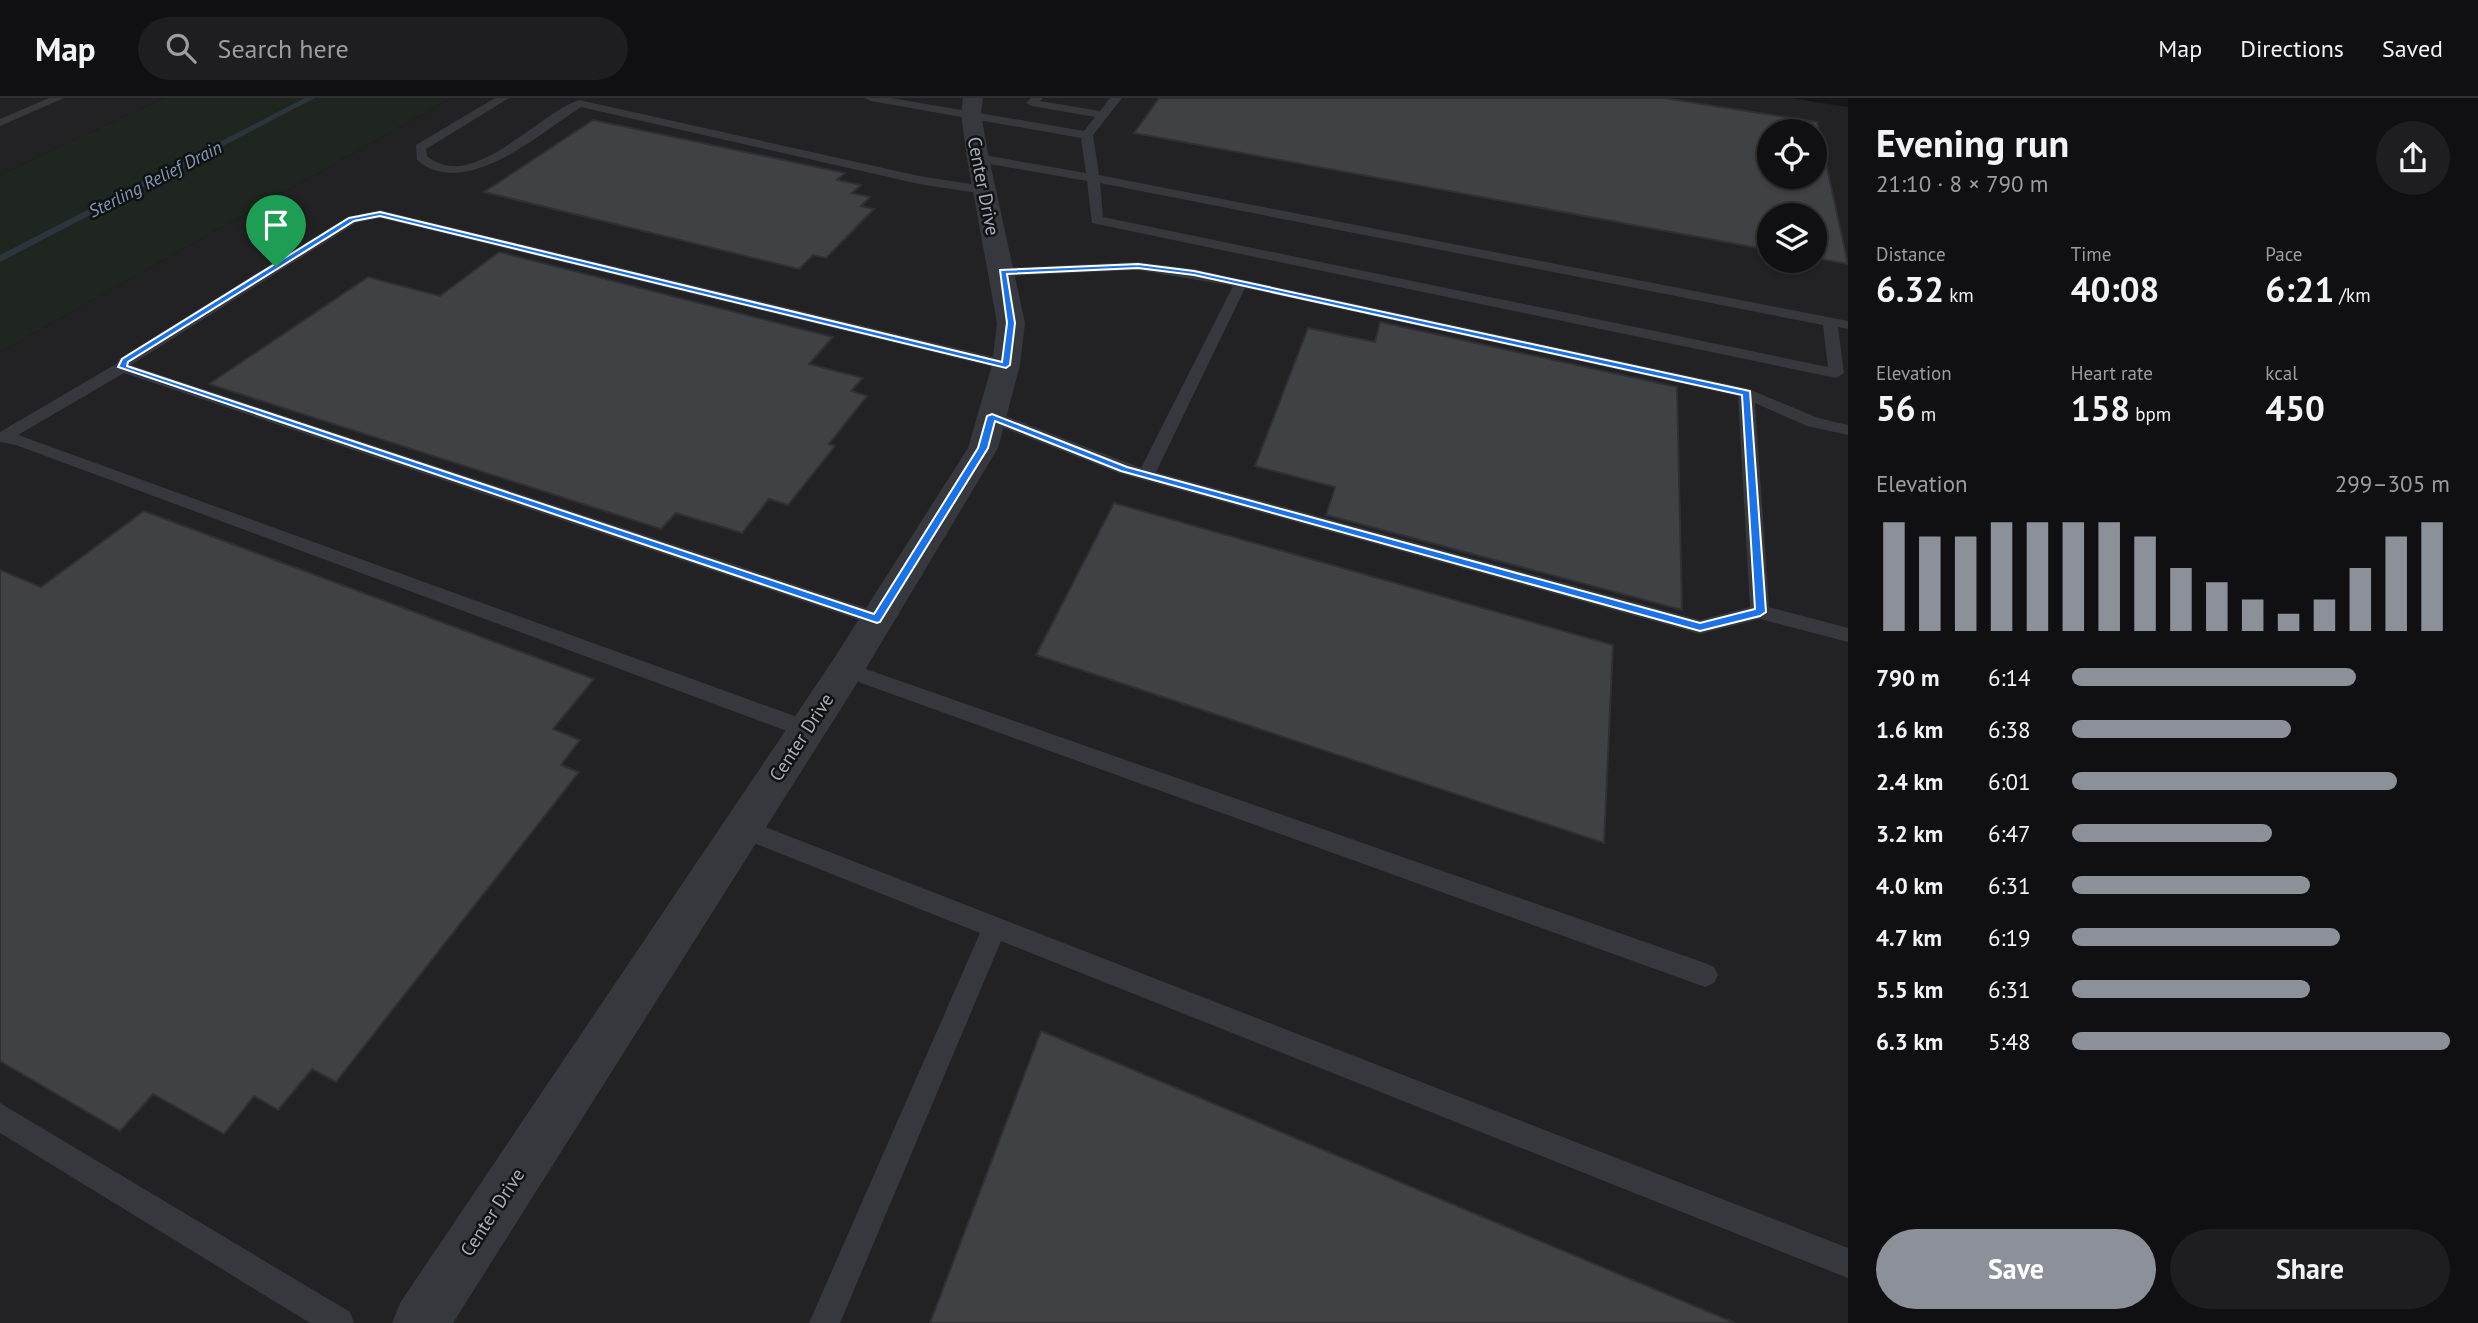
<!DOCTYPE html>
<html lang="en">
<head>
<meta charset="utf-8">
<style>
	body { margin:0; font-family:"PT Sans",sans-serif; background:#1e1e20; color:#f1f3f6; height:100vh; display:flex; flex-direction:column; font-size:26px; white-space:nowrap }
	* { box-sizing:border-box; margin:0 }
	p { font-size:23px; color:#9c9d9f }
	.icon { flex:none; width:38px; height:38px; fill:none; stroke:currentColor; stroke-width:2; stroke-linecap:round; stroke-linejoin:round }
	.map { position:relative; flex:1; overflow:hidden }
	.drawer { display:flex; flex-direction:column; background:#101012; width:630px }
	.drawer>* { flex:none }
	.tools { position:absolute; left:1757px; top:21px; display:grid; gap:14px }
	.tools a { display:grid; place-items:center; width:70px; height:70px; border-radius:50%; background:#101012; box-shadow:0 2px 5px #0004,0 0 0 2px #303032; font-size:35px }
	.pin { position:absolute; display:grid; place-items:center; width:60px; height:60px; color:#fff; margin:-72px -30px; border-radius:50% 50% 50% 0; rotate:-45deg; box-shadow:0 0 7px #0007 }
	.pin .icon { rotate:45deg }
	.round { display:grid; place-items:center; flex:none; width:74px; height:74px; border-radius:37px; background:#1e1e20 }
	.summary { display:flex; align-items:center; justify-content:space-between; height:119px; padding:0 28px }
	h1 { font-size:38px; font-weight:600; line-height:52px }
	.metrics { display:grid; grid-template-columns:repeat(3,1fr); gap:10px; height:119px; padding:7px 28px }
	.metrics div { display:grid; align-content:center }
	.metrics b { font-size:35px; font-weight:600 }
	.metrics small { font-size:19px; font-weight:400 }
	.metrics p { font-size:19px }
	.chart { height:196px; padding:14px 28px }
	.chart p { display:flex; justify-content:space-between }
	.chart svg { width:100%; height:126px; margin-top:7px; stroke:#8c9099; stroke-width:6 }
	.action { display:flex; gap:14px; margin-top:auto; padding:14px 28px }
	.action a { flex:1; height:80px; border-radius:42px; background:#8c9099; color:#fff; font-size:28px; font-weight:600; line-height:80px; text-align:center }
	.action a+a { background:#1e1e20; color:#f1f3f6 }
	ul { padding:0 28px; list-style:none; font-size:23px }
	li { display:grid; grid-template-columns:112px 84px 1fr; align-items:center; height:52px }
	li i { height:18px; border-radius:9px; background:#8c9099 }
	header { display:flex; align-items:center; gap:42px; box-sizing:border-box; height:98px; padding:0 35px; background:#101012; border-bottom:2px solid #303032 }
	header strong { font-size:33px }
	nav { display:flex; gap:38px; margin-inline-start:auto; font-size:24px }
	.search { width:490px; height:63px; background:#1e1e20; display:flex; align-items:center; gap:18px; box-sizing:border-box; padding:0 24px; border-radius:38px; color:#9c9d9f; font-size:26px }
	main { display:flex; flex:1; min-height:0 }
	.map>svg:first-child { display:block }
</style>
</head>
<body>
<header>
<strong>Map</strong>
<div class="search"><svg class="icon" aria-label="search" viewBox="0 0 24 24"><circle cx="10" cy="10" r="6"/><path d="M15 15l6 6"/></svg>Search here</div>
<nav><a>Map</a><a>Directions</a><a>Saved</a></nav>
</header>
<main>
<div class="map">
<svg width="1848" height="1225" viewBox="0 0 1848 1225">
	<rect width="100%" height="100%" fill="#161618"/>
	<g fill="#222225" fill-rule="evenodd">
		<path d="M0 0H164L0 77Z"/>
		<path d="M451 0H1789L1848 9V1225H0V254ZM1769 33H1815V79H1769ZM1769 117H1815V163H1769Z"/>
	</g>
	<path fill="#1e261f" d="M164 0H451L0 254V77Z"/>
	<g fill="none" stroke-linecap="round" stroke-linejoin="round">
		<path fill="#2c353c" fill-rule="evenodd" d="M305 0H315L0 164V157Z"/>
	</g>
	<g fill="#404145" stroke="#303034" stroke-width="2" fill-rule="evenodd">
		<path d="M1159 0H1663L1817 24 1848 166 1815 160V117H1769V152L1134 35ZM1769 33H1815V79H1769Z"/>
		<path d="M593 22 845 75 837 82 861 87 852 95 870 99 861 108 874 111 826 160 813 157 799 171 484 94Z"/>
		<path d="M499 154 833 239 809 266 863 280 851 293 867 298 829 346 835 348 788 407 769 401 742 435 676 415 661 431 209 286 368 179 440 198Z"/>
		<path d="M1380 224 1677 289 1682 512 1326 417 1335 389 1255 368 1308 230 1375 244Z"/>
		<path d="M1114 405 1613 547 1604 745 1036 557Z"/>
		<path d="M144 413 594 581 553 631 580 642 561 667 579 674 336 984 312 971 278 1012 254 998 224 1036 153 996 120 1033 0 963V472L41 489Z"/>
		<path d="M1041 933 1735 1225H930Z"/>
	</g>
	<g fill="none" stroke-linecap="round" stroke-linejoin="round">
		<g fill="#37383d" fill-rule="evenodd">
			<path d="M49 0H64L0 28V21Z"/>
			<path d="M495 0H509L426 51 427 58C472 96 537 16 579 2L919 78 984 88 990 92 984 96 919 86 581 9C539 36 465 103 417 62L416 47Z"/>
			<path d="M865 0H891L1084 33 1095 19 1032 8 1026 5 1031 0H1043L1040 3 1100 13 1110 0H1122L1093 37 1099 77 1848 223V231L1838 229 1844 275 1836 280 1092 125 1087 83 978 64 972 60 978 56 1086 75 1081 40 871 3ZM1100 85 1823 227 1828 269 1103 119Z"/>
			<path d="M380 112 1006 262 1014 267 1006 272 380 120 356 125 131 267 884 516 887 521 884 526 877 528 124 275 18 337 814 625 817 631 814 637 806 640 798 637 16 347 0 344V334L116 266 120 260 347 119Z"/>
			<path d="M1138 164 1194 171 1746 290 1818 320 1848 327V337L1807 328 1755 305 1769 509 1848 530V544L1760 521 1700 536 1118 375 986 323 984 319 986 315H998L1141 370 1233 188 1138 172 1003 178 996 174 1003 170ZM1245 190 1738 298 1750 509 1700 522 1156 374Z"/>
			<path d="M846 564 1705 865 1714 869 1718 877 1714 885 1705 889 839 577 836 572 839 567Z"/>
			<path d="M742 720 1848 1150V1180L1001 843 840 1225H809L980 835 734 737 731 730 734 723Z"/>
			<path d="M0 1005 350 1214 354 1225H310L0 1035Z"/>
		</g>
		<path fill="#37383d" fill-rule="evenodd" d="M963 0H983L981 16 989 60 1025 225 1020 267 998 350 859 582 453 1225H392L400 1205 833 562 968 350 992 267 997 225 967 60 961 16Z"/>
	</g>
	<path fill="#1a73e8" stroke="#fff" stroke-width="2" fill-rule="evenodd" d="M380 114 1002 264 1007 225 1000 172 1138 166 1194 173 1750 293 1766 514 1760 518 1700 533 1121 373 995 323 988 350 880 524 877 525 118 269 122 261 349 120ZM380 118 1006 270 1010 267 1015 225 1007 176 1138 170 1194 177 1742 297 1755 511 1700 525 1127 369 992 316 987 318 978 350 874 516 127 268 128 264 354 123Z"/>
	<g text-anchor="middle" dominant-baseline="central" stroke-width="5" stroke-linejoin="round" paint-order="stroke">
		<g font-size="18" font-style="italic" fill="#7f9bb3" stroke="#111113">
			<text transform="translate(155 81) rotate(-27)">Sterling Relief Drain</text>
		</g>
		<g font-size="19" fill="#a8adb8" stroke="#111113">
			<text transform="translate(984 88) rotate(79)">Center Drive</text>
			<text transform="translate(801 639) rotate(-57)">Center Drive</text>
			<text transform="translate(492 1114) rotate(-57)">Center Drive</text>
		</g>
	</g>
</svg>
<div class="tools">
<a><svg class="icon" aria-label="locate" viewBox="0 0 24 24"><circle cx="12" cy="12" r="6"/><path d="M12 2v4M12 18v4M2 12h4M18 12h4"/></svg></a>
<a><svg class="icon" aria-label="layers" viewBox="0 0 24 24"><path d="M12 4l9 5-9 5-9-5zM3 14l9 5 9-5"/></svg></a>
</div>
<div class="pin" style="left:276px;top:169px;background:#1e9e55"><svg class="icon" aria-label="arrive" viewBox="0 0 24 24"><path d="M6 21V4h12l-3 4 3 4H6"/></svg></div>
</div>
<section class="drawer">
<div class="summary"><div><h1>Evening run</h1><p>21:10 · 8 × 790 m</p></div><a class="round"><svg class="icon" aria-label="share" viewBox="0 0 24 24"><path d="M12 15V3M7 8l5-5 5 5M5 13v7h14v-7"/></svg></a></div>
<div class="metrics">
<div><p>Distance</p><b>6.32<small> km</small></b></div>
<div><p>Time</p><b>40:08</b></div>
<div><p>Pace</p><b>6:21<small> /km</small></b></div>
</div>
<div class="metrics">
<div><p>Elevation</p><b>56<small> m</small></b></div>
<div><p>Heart rate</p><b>158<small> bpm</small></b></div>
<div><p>kcal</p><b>450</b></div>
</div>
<div class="chart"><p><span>Elevation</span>299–305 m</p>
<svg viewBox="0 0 160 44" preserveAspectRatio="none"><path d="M5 44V6M15 44V11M25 44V11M35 44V6M45 44V6M55 44V6M65 44V6M75 44V11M85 44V22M95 44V27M105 44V33M115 44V38M125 44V33M135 44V22M145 44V11M155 44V6"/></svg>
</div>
<ul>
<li><b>790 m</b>6:14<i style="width:75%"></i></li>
<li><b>1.6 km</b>6:38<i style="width:58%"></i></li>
<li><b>2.4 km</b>6:01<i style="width:86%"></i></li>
<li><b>3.2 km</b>6:47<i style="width:53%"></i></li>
<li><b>4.0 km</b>6:31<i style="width:63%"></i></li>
<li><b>4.7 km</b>6:19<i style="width:71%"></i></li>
<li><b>5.5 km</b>6:31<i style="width:63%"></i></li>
<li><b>6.3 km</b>5:48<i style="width:100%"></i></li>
</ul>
<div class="action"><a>Save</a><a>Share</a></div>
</section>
</main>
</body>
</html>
